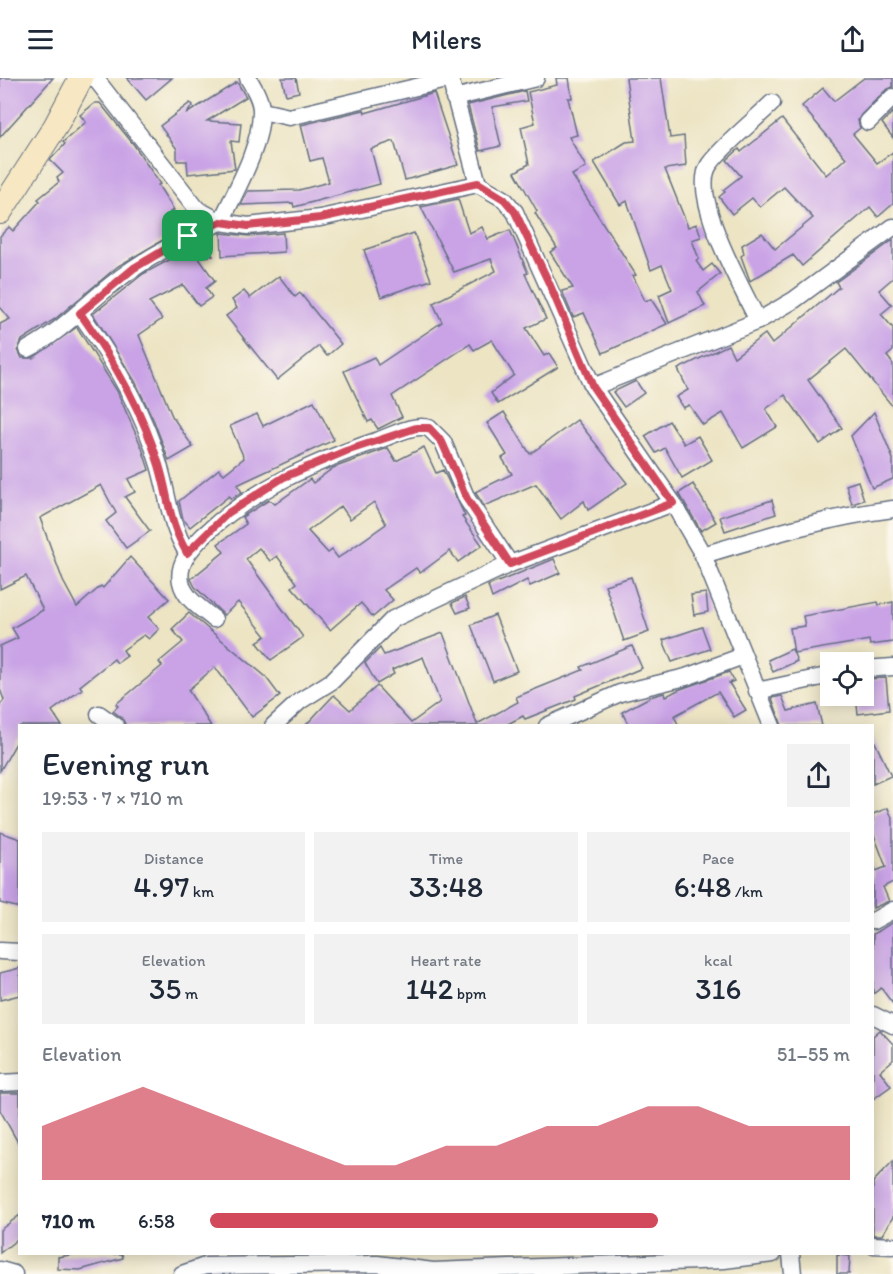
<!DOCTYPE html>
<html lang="en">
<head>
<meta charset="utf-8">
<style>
	body { margin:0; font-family:Itim,sans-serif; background:#f2f2f3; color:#1f2937; height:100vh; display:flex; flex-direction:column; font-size:22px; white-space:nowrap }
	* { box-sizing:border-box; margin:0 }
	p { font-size:20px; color:#747a83 }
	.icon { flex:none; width:33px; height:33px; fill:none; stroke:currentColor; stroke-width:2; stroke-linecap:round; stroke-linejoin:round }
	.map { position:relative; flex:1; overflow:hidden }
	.side { position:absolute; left:18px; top:646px; width:856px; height:531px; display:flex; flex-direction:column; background:#fff; border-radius:0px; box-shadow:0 3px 15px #0003 }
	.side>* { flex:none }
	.controls { position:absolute; left:820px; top:574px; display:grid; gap:12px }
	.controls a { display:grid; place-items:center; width:54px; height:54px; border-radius:0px; background:#fff; box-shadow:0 3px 15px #0003; font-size:30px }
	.pin { position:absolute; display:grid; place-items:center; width:51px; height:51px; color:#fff; margin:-26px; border-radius:12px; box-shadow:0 3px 9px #0006 }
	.round { display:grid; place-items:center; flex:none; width:63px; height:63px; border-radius:0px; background:#f2f2f3 }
	.headline { display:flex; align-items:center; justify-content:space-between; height:102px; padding:0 24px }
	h1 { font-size:33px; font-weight:600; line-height:45px }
	.figures { display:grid; grid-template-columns:repeat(3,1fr); gap:9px; height:102px; padding:6px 24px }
	.figures div { display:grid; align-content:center; border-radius:0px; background:#f2f2f3; text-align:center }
	.figures b { font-size:30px; font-weight:600 }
	.figures small { font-size:16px; font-weight:400 }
	.figures p { font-size:16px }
	.chart { height:168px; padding:12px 24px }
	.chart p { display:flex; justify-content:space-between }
	.chart svg { width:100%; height:108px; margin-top:6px; fill:#d1495b; opacity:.7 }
	ul { padding:0 24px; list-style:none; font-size:20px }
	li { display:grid; grid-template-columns:96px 72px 1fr; align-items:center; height:45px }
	li i { height:15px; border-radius:8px; background:#d1495b }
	header { display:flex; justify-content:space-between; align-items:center; height:78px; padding:0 24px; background:#fff; font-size:27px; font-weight:600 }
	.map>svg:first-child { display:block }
</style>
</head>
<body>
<header><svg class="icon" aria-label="menu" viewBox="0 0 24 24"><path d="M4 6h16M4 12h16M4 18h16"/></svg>Milers<svg class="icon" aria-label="share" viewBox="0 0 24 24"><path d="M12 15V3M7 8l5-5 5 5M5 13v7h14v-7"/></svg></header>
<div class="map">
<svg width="893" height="1196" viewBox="0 0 893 1196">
	<rect width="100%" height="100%" fill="#fbf7ec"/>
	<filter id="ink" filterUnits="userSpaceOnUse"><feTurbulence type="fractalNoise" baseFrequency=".0167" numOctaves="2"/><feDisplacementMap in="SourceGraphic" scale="12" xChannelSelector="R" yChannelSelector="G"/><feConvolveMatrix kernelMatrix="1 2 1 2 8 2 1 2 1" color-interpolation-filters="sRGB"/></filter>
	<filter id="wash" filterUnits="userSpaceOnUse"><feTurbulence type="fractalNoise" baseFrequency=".008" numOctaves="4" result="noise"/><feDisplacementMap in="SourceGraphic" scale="24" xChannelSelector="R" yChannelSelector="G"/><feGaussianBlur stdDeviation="1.35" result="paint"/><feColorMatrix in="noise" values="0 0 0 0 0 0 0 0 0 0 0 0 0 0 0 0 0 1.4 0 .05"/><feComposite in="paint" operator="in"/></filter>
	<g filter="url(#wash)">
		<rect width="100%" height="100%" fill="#ece4c3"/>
		<g id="blocks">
			<g fill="#c9a3e6" fill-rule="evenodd">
				<path d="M0 0H53L0 59Z"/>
				<path d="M127 0H172L146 22Z"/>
				<path d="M282 0H296L299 14 286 17Z"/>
				<path d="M556 0H569L572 20H568L577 57 569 59 586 89 572 97 636 197 633 198 645 223 651 221 667 246 603 275 584 235 573 239 562 213 573 210 550 174 557 170 535 135 537 133 515 94 529 86 521 49 535 45 528 14 557 7Z"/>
				<path d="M626 0H661L670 60 684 58 686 88 665 91 688 149 697 146 701 159 692 162 699 181 696 183 703 193 712 186 720 196 698 214 705 228 669 245 659 217 672 211 662 187 651 192 627 123 620 127 594 84 626 64 635 63Z"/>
				<path d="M864 0H893V9L886 12 861 37 858 42 860 50 853 56 877 85 893 74V126L878 139 870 129 802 188 793 177 750 203 741 178 744 176 742 167 762 155 775 171 813 140 784 109 760 129 752 120 732 136 719 119 725 114 723 112 741 98 727 82 739 71 741 74 782 41 826 97 846 80 802 28 823 10 834 23Z"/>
				<path d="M237 4 246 19 207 43 241 45 239 64 231 63 235 91 188 96 187 83H177V71L160 48 190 25 193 27 186 36Z"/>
				<path d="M525 13 527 23 492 29 501 68 480 73 468 27Z"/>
				<path d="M434 15 458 87 405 102 394 63 371 71 380 106 294 129 293 125 241 127 248 113 299 112 329 104 322 80 310 83 301 47 364 32 365 35Z"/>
				<path d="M95 25H100L134 67 160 106 158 107 174 132 170 134 182 151 118 188 55 241 22 262 18 272 22 280H33L77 249 117 313 142 370 149 392 128 401 135 414 125 419 150 453 126 470 106 443 116 435 101 407 40 440 63 503 77 529 101 508 103 510 130 479 169 521 148 539 159 551 149 561 144 557 123 572 127 578 117 585 114 581 80 608 82 611 52 633 62 648H20V658L0 693V627L4 622 0 611V568L18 560 12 550 43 532 26 498 0 511V246L10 241 0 229V158L9 149 13 153 40 123 38 121 59 104 57 100 63 95 50 82 65 66 63 64 86 44 80 37Z"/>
				<path d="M893 34V60L882 45Z"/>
				<path d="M458 121 469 155 482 149 488 161 510 152 528 195 525 196 546 241 526 250 544 278 549 275 558 289 498 326 491 315 514 297 492 262 474 272 470 266 392 318 402 339 378 351 372 342 368 344 344 293 374 279 378 287 442 244 433 225 496 193 491 181 454 194 421 129Z"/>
				<path d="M221 155 249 158 283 155 284 174 222 178Z"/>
				<path d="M414 155 431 202 381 219 364 172Z"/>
				<path d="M893 162V200L879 212 892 227 881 236 893 250V273L887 278 893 286V329L846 271 808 302 842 350 820 366 785 317 766 331 777 349 743 370 723 335 703 347 689 327 683 330 676 319 688 312 678 291 728 267 734 279 765 256 772 266 839 209 836 204Z"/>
				<path d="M203 164 213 178 198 179 215 203 206 210 212 219 199 228 183 207 149 224 162 241 139 257 172 338 193 369 169 383 154 343 135 303 93 236 143 196Z"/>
				<path d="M279 198 295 219 300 215 341 266 327 278 319 268 277 302 226 238 237 230 232 222 244 213 250 220Z"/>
				<path d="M636 303 644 315 624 329 613 314Z"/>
				<path d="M314 323 334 362 237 407 242 414 231 421 229 418 190 449 183 441 179 423 219 391 224 396 244 380 230 348 257 336 263 348Z"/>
				<path d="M504 334 530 376 577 342 627 405 588 432 584 423 561 441 536 406 484 428 475 414 512 396 502 380 507 377 487 345Z"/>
				<path d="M874 334 893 381V401L872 410 851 358Z"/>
				<path d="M669 343 684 366 698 358 712 382 682 400 665 370 656 375 645 358Z"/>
				<path d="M424 369 436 395 443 392 465 438 462 439 482 467 458 484 450 473 420 495 416 490 384 512 393 522 373 539 361 525 330 552 292 509 297 505 277 478 270 483 259 470 246 481 303 559 271 582 257 564 266 558 238 524 224 537 195 509 191 501 224 474 218 466 246 446 242 439 269 422 275 426 310 401 313 405 333 390 388 370 396 383ZM374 424 386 446 338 480 332 472 328 475 308 453 341 428 350 441Z"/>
				<path d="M858 403 864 422 852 426 846 407Z"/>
				<path d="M693 406 716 444 701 453 679 415Z"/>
				<path d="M772 422 776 436 725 453 720 439Z"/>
				<path d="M554 481 560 495 530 508 527 502 492 520 488 508Z"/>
				<path d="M631 499 649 554 624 563 605 507Z"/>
				<path d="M706 515 708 534 694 537 691 517Z"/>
				<path d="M465 519 470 530 457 535 452 525Z"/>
				<path d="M878 524 879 527 893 524V564L870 567 869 562 794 575 790 550 805 548 803 538Z"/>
				<path d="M189 535 265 598 280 618 252 639 215 589 188 612 211 648H126L122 640 113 633 118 628 116 626 162 588 159 584 183 564 172 551Z"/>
				<path d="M495 537 517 593 493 603 471 547Z"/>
				<path d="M702 549 710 571 672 584 663 562Z"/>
				<path d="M443 555 477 646 518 624 516 619 583 592 581 589 632 568 642 590 575 618 576 621 525 641 523 638 504 648H305L334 617 350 632 377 608 411 645 440 624 423 579 392 592 394 596 377 606 365 585 380 570 384 577Z"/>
				<path d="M792 571 797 583 773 594 768 582Z"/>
				<path d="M729 594 734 603 729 605 746 632 734 639 718 614 674 638 679 648H629L622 634 650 619 664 615 665 619 678 612Z"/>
				<path d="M886 600 889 632 858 636 856 618H864V601Z"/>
				<path d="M782 618 788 633 817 626 822 648H782L772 620Z"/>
				<path d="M873 660 891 698 873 706Z"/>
				<path d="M888 730 893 743V804L883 809 889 823 873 830V785L876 793 886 789 873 754V736Z"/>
				<path d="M0 754 20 761V830L0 825Z"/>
				<path d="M893 844V926L881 910 873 916V856Z"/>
				<path d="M20 890V917L0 922V895Z"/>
				<path d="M880 952 893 966V982L880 993 891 1008 873 1021V958Z"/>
				<path d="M0 1015H20V1068L0 1032Z"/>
				<path d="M893 1083V1139L882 1157H873V1104Z"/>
				<path d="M20 1137V1159L0 1175V1152Z"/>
				<path d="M76 1176H122L123 1180 80 1192 58 1191V1179Z"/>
				<path d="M837 1177 850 1178 849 1196H837Z"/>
			</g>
		</g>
	</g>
	<g filter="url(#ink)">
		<use href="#blocks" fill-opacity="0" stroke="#646e81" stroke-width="1.5"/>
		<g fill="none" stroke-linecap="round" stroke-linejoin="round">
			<defs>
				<g id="street">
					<path d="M95 0 197 131 221 144 248 148 320 140 478 106"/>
					<path d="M450 0 478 106 504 121 515 134 593 309 673 425 703 477 772 648"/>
					<path d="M454 20 536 0"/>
					<path d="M262 33 289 39 450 1"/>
					<path d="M868 44 893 19"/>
					<path d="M80 235C113 281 143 332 159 387 169 420 168 442 187 475"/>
					<path d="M758 243C743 211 689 118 709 87 720 70 756 41 772 25"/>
					<path d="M28 271C61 254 84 228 112 206 145 180 183 160 221 144 236 111 260 72 261 35 262 23 254 10 248 0"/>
					<path d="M593 309 758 243 794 222 893 149"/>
					<path d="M703 477C766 458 828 439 893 431"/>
					<path d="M214 541C202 531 184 520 181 504 177 485 192 469 204 457 253 411 314 384 376 363 392 358 413 345 429 350L443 364 467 421 510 486"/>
					<path d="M864 591 893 589"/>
					<path d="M757 613 831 597"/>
					<path d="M99 636 116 648"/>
					<path d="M273 648 300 623 332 603 393 541 510 486 673 425"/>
					<path d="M547 648 620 615 686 599 743 578"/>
					<path d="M873 843 893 832"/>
					<path d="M0 873 20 874"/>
					<path d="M873 937 893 947"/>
					<path d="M0 1005 20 1004"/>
					<path d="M873 1167 893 1168"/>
					<path d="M791 1176 793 1196"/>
					<path d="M0 1192 14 1196"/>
					<path d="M182 1196 205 1188 377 1186 433 1193 724 1182 773 1176"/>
				</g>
				<path id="secondary" d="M0 134 55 49 81 0"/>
			</defs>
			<use href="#street" stroke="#646e81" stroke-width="19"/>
			<use href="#secondary" stroke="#646e81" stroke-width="26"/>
			<use href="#street" stroke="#fff" stroke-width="16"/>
			<use href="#secondary" stroke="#f7e8c3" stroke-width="24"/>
		</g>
	</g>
	<g fill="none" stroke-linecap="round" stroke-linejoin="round" filter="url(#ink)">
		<defs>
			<path id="route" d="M478 105 504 121 515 134 549 205 593 309 673 425 510 486 467 421 442 364 429 350H416L346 373 284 399 228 435 187 475C168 442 169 420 159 387 142 332 113 281 80 235L134 190 188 158 221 144 248 148 320 140Z"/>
		</defs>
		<use href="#route" stroke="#fff" stroke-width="12"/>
		<use href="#route" stroke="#d1495b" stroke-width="8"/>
	</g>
</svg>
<div class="controls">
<a><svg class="icon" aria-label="locate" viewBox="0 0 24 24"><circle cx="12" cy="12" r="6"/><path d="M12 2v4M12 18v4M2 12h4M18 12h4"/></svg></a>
</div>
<div class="pin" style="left:188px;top:158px;background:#1e9e55"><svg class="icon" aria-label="arrive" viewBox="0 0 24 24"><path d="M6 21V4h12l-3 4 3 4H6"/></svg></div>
<section class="side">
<div class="headline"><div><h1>Evening run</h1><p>19:53 · 7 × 710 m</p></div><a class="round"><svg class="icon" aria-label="share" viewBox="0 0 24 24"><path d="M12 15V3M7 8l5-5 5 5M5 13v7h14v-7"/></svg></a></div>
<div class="figures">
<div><p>Distance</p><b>4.97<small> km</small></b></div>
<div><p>Time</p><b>33:48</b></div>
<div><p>Pace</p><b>6:48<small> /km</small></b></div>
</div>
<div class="figures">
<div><p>Elevation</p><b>35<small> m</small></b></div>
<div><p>Heart rate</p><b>142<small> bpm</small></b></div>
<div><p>kcal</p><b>316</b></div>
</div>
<div class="chart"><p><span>Elevation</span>51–55 m</p>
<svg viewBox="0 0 160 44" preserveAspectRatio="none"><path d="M0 44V22L10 14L20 6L30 14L40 22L50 30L60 38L70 38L80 30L90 30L100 22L110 22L120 14L130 14L140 22L150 22L160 22V44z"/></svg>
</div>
<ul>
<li><b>710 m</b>6:58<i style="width:70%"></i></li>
</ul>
</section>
</div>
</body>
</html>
